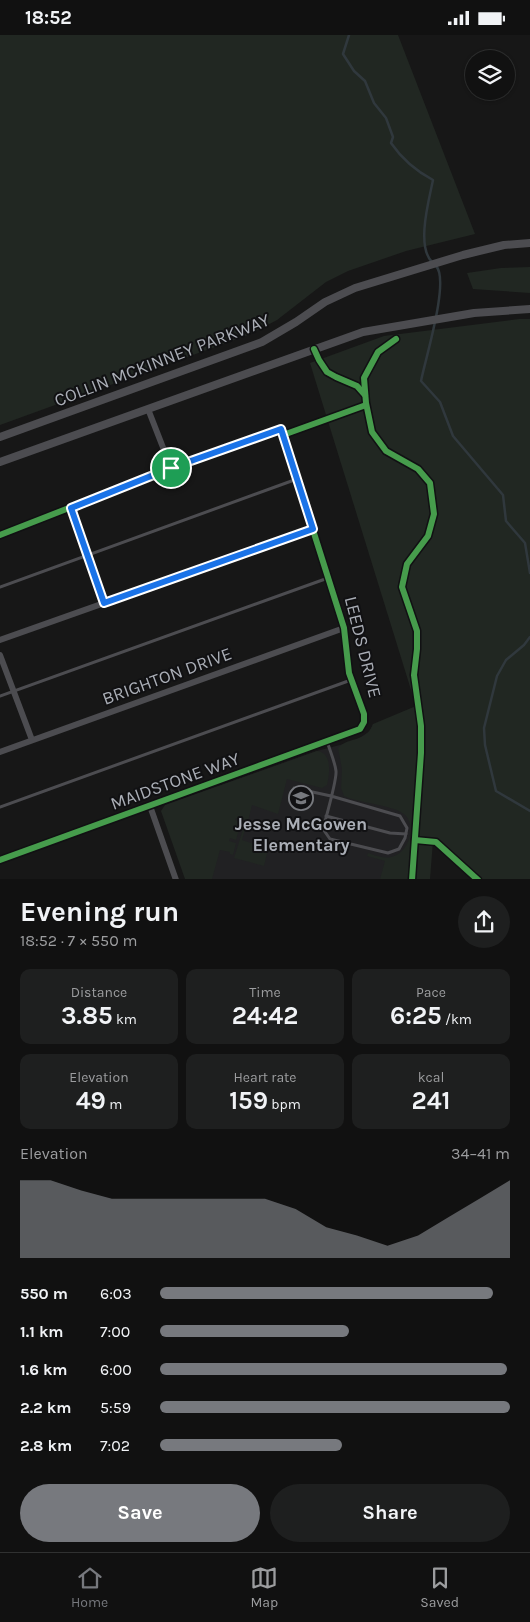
<!DOCTYPE html>
<html lang="en">
<head>
<meta charset="utf-8">
<style>
	body { margin:0; font-family:Karla,sans-serif; background:#1e1f1f; color:#f1f3f6; height:100vh; display:flex; flex-direction:column; font-size:19px; white-space:nowrap }
	* { box-sizing:border-box; margin:0 }
	p { font-size:16px; color:#9c9d9f }
	.icon { flex:none; width:28px; height:28px; fill:none; stroke:currentColor; stroke-width:2; stroke-linecap:round; stroke-linejoin:round }
	.map { position:relative; height:844px; overflow:hidden }
	.panel { display:flex; flex-direction:column; background:#111; flex:1 }
	.panel>* { flex:none }
	.controls { position:absolute; left:465px; top:15px; display:grid; gap:10px }
	.controls a { display:grid; place-items:center; width:50px; height:50px; border-radius:50%; background:#111; box-shadow:0 1px 4px #0004,0 0 0 1px #303131; font-size:25px }
	.pin { position:absolute; display:grid; place-items:center; width:42px; height:42px; color:#fff; margin:-21px; border:2px solid #fff; border-radius:50%; box-shadow:0 1px 5px #0007 }
	.round { display:grid; place-items:center; flex:none; width:52px; height:52px; border-radius:26px; background:#1e1f1f }
	.head { display:flex; align-items:center; justify-content:space-between; height:85px; padding:0 20px }
	h1 { font-size:28px; font-weight:700; line-height:38px }
	.metrics { display:grid; grid-template-columns:repeat(3,1fr); gap:8px; height:85px; padding:5px 20px }
	.metrics div { display:grid; align-content:center; border-radius:10px; background:#1e1f1f; text-align:center }
	.metrics b { font-size:25px; font-weight:700 }
	.metrics small { font-size:14px; font-weight:400 }
	.metrics p { font-size:14px }
	.chart { height:140px; padding:10px 20px }
	.chart p { display:flex; justify-content:space-between }
	.chart svg { width:100%; height:90px; margin-top:5px; fill:#77797e; opacity:.7 }
	.primary-button { display:flex; gap:10px; margin-top:auto; padding:10px 20px }
	.primary-button a { flex:1; height:58px; border-radius:30px; background:#77797e; color:#fff; font-size:20px; font-weight:700; line-height:58px; text-align:center }
	.primary-button a+a { background:#1e1f1f; color:#f1f3f6 }
	ul { padding:0 20px; list-style:none; font-size:16px }
	li { display:grid; grid-template-columns:80px 60px 1fr; align-items:center; height:38px }
	li i { height:12px; border-radius:6px; background:#77797e }
	.status { display:flex; justify-content:space-between; align-items:center; height:35px; padding:0 25px; background:#111; direction:ltr }
	.status svg { height:14px; fill:currentColor }
	.tabs { display:flex; justify-content:space-around; align-items:center; height:70px; border-top:1px solid #303131; background:#111; font-size:14px; color:#9c9d9f }
	.tabs a { display:grid; justify-items:center; gap:2px }
	.tabs .on { color:#77797e }
	.map>svg:first-child { display:block }
</style>
</head>
<body>
<div class="status"><b>18:52</b><svg viewBox="0 0 49 12"><path d="M0 12V9h3v3zM5 12V6h3v6zM10 12V3h3v9zM15 12V0h3v12zM26 1h20v11H26zM47 4h2v5h-2z"/></svg></div>
<div class="map">
<svg width="530" height="845" viewBox="0 0 530 845">
	<rect width="100%" height="100%" fill="#171717"/>
	<path fill="#212123" d="M373 689 419 691V716L409 844H186L165 770 317 716 340 710 358 704 370 696Z"/>
	<g fill="#212722">
		<path d="M0 0H398L475 199 406 216 348 236 326 247 277 285 248 300 0 390Z"/>
		<path d="M530 232V258L473 254 467 238 501 233Z"/>
		<path d="M519 284H530V844H478L436 807 433 806 430 844H413L423 717 424 700 420 669 416 672 419 691V716L409 844H380L385 826 367 821 368 818C375 820 383 824 391 822 408 819 418 791 404 779 393 770 359 768 344 761L341 753 342 734 338 713C349 701 366 708 373 689L416 671 310 328 384 301Z"/>
		<path d="M317 716C332 718 330 737 327 750L322 753 287 744 278 779 252 770 248 786 236 783 235 785 241 787 236 805 230 803 229 806 236 808 233 820 230 819V817L220 815 212 844H185L161 776 165 770Z"/>
		<path d="M245 788H247L242 805 268 814 264 831 234 823Z"/>
	</g>
	<g fill="none" stroke-linecap="round" stroke-linejoin="round">
		<g stroke="#30383d" stroke-width="2.5">
			<path d="M349 0 343 19 354 36 365 46 374 68 386 83 393 102 391 108C402 124 416 136 433 145 429 165 416 211 432 227"/>
			<path d="M436 231C450 245 425 325 421 346L440 367 453 401 503 460 506 486 525 508 530 538"/>
			<path d="M530 602 524 610 506 625 497 641 484 693 485 710 496 756 530 776"/>
		</g>
		<g stroke="#4c4c50" stroke-width="3">
			<path d="M0 552 297 444"/>
			<path d="M0 661 328 543"/>
			<path d="M294 753 331 761 400 781 407 793 405 803 399 814 388 818 330 804 323 794C326 782 337 745 336 736 335 727 330 716 327 706"/>
			<path d="M0 772 351 645"/>
			<path d="M326 781 390 798 406 799"/>
		</g>
		<g stroke="#4c4c50" stroke-width="6">
			<path d="M148 374 171 433"/>
			<path d="M71 473 104 568"/>
			<path d="M0 500 171 433 281 394 344 593 349 638 364 679V687L360 694 0 825"/>
			<path d="M0 605 313 494"/>
			<path d="M0 620 32 705"/>
			<path d="M0 717 344 593"/>
			<path d="M150 771 176 845"/>
		</g>
		<g stroke="#4c4c50" stroke-width="8">
			<path d="M0 402 262 307 296 287 325 267 355 253 463 220 504 210 530 208"/>
			<path d="M0 427 363 297 474 278 530 274"/>
		</g>
		<defs>
			<g id="cycleway">
				<path d="M396 304 378 317 364 343 366 368 372 397 386 416 418 434 430 448 434 479 428 501 407 529 402 552 417 596V614L414 640 421 691V718L412 845"/>
				<path d="M314 314 319 325 327 337 336 342 357 351 365 360"/>
				<path d="M283 400 366 370"/>
				<path d="M0 500 171 433 281 394 344 593 349 638 364 679V687L360 694 0 825"/>
				<path d="M415 805 436 807 478 845"/>
			</g>
		</defs>
		<use href="#cycleway" stroke="#111113" stroke-width="9"/>
		<use href="#cycleway" stroke="#469c4c" stroke-width="6"/>
	</g>
	<g fill="none" stroke-linecap="round" stroke-linejoin="round">
		<defs>
			<path id="route" d="M281 394 313 494 104 568 71 473 171 433Z"/>
		</defs>
		<use href="#route" stroke="#fff" stroke-width="10"/>
		<use href="#route" stroke="#1a73e8" stroke-width="6"/>
	</g>
	<defs>
		<symbol id="school-ring" viewBox="-11 -11 22 22"><circle r="9.5" fill="#111113" stroke="#77797e" stroke-width="1.5"/><path d="M0-5L7-2L0 1L-7-2ZM-4 1L0 2.5L4 1V4Q0 6-4 4Z" fill="#77797e"/></symbol>
	</defs>
	<g fill-rule="evenodd">
		<use href="#school-ring" x="287" y="749" width="28" height="28"/>
	</g>
	<g text-anchor="middle" dominant-baseline="central" stroke-width="4" stroke-linejoin="round" paint-order="stroke">
		<g font-size="18" fill="#aaaeb6" stroke="#111113">
			<text transform="translate(162 325) rotate(-21)">COLLIN MCKINNEY PARKWAY</text>
			<text transform="translate(363 612) rotate(76)">LEEDS DRIVE</text>
			<text transform="translate(167 641) rotate(-20)">BRIGHTON DRIVE</text>
			<text transform="translate(175 746) rotate(-20)">MAIDSTONE WAY</text>
		</g>
		<g font-size="18" font-weight="bold" fill="#aaaeb6" stroke="#111113">
			<text x="301" y="789">Jesse McGowen<tspan x="301" dy="21">Elementary</tspan></text>
		</g>
	</g>
</svg>
<div class="controls">
<a><svg class="icon" aria-label="layers" viewBox="0 0 24 24"><path d="M12 4l9 5-9 5-9-5zM3 14l9 5 9-5"/></svg></a>
</div>
<div class="pin" style="left:171px;top:433px;background:#1e9e55"><svg class="icon" aria-label="arrive" viewBox="0 0 24 24"><path d="M6 21V4h12l-3 4 3 4H6"/></svg></div>
</div>
<section class="panel">
<div class="head"><div><h1>Evening run</h1><p>18:52 · 7 × 550 m</p></div><a class="round"><svg class="icon" aria-label="share" viewBox="0 0 24 24"><path d="M12 15V3M7 8l5-5 5 5M5 13v7h14v-7"/></svg></a></div>
<div class="metrics">
<div><p>Distance</p><b>3.85<small> km</small></b></div>
<div><p>Time</p><b>24:42</b></div>
<div><p>Pace</p><b>6:25<small> /km</small></b></div>
</div>
<div class="metrics">
<div><p>Elevation</p><b>49<small> m</small></b></div>
<div><p>Heart rate</p><b>159<small> bpm</small></b></div>
<div><p>kcal</p><b>241</b></div>
</div>
<div class="chart"><p><span>Elevation</span>34–41 m</p>
<svg viewBox="0 0 160 44" preserveAspectRatio="none"><path d="M0 44V6L10 6L20 11L30 15L40 15L50 15L60 15L70 15L80 15L90 20L100 29L110 33L120 38L130 33L140 24L150 15L160 6V44z"/></svg>
</div>
<ul>
<li><b>550 m</b>6:03<i style="width:95%"></i></li>
<li><b>1.1 km</b>7:00<i style="width:54%"></i></li>
<li><b>1.6 km</b>6:00<i style="width:99%"></i></li>
<li><b>2.2 km</b>5:59<i style="width:100%"></i></li>
<li><b>2.8 km</b>7:02<i style="width:52%"></i></li>
</ul>
<div class="primary-button"><a>Save</a><a>Share</a></div>
</section>
<nav class="tabs">
<a class="on"><svg class="icon" aria-label="home" viewBox="0 0 24 24"><path d="M3 11l9-7 9 7M6 9v11h12V9"/></svg>Home</a>
<a><svg class="icon" aria-label="map" viewBox="0 0 24 24"><path d="M3 6l6-2 6 2 6-2v14l-6 2-6-2-6 2zM9 4v14M15 6v14"/></svg>Map</a>
<a><svg class="icon" aria-label="saved" viewBox="0 0 24 24"><path d="M7 4h10v16l-5-4-5 4z"/></svg>Saved</a>
</nav>
</body>
</html>
